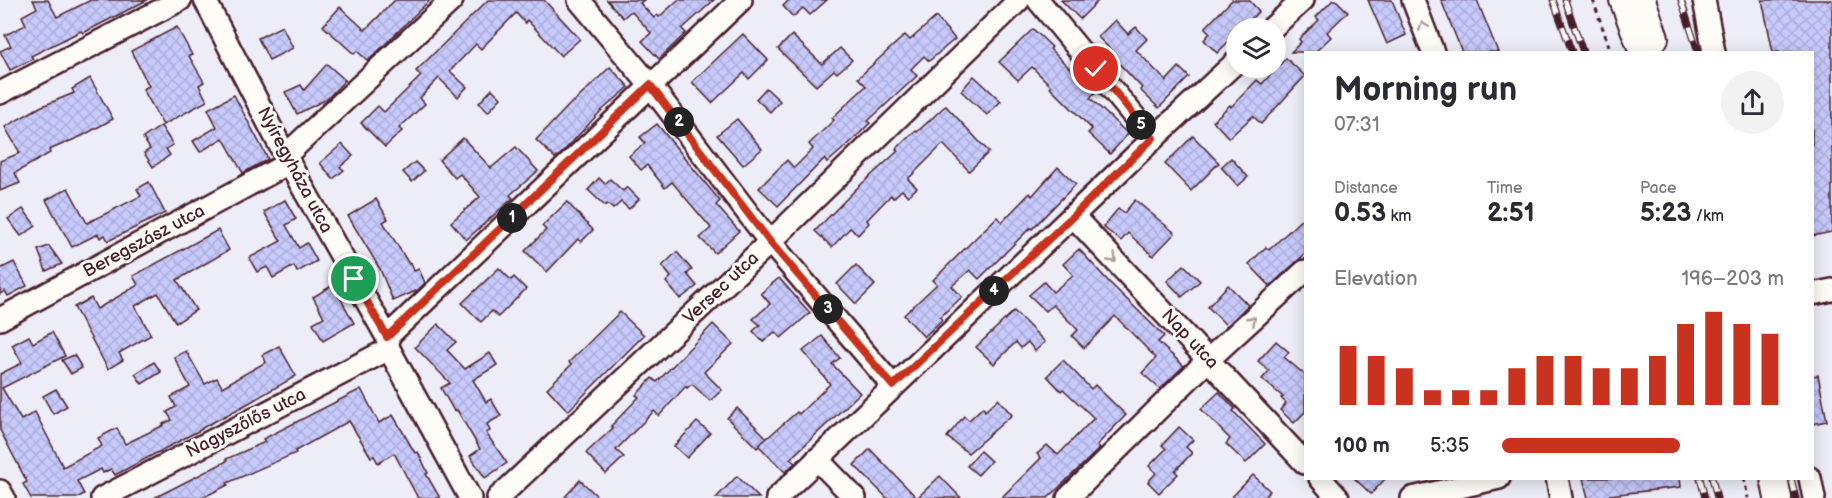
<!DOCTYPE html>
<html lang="en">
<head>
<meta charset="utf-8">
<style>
	body { margin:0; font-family:"Balsamiq Sans",sans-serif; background:#f2f2f3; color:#2b2b33; height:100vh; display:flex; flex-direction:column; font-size:22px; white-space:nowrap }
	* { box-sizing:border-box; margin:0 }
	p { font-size:20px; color:#7c7c81 }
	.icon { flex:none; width:33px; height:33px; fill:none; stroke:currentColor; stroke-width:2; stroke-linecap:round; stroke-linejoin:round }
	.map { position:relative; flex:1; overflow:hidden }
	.sheet { position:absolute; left:1304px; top:51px; width:510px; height:429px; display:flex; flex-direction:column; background:#fff; border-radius:0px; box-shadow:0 3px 15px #0003 }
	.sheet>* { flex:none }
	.controls { position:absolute; left:1226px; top:18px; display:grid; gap:12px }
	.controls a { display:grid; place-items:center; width:60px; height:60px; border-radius:50%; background:#fff; box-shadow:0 3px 15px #0003; font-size:30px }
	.pin { position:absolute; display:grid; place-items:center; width:51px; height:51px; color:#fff; margin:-26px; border:3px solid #fff; border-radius:50%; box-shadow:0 2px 6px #0007 }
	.km { position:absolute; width:30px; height:30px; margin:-15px; border-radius:50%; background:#222; color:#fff; font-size:16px; line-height:30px; text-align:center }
	.round { display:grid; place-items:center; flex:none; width:63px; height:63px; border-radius:32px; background:#f2f2f3 }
	.overview { display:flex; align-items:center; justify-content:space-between; height:102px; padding:0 30px }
	h1 { font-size:33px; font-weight:700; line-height:45px }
	.figures { display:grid; grid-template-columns:repeat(3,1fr); gap:9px; height:102px; padding:6px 30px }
	.figures div { display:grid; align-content:center }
	.figures b { font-size:26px; font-weight:700 }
	.figures small { font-size:16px; font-weight:400 }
	.figures p { font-size:16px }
	.chart { height:168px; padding:12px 30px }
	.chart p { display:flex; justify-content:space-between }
	.chart svg { width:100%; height:108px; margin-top:6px; stroke:#c8321e; stroke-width:6 }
	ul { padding:0 30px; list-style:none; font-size:20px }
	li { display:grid; grid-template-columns:96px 72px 1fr; align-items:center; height:45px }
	li i { height:15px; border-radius:8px; background:#c8321e }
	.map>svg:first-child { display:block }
</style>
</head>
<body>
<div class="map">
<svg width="1832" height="498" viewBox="0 0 1832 498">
	<defs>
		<pattern id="building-cross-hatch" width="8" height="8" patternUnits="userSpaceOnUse" patternTransform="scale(1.5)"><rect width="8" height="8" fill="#c7cafc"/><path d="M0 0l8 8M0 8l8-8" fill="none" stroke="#acadd8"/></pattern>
	</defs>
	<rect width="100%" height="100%" fill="#ededf8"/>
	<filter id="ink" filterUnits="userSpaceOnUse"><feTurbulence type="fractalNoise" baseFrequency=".0167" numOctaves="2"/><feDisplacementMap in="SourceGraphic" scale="12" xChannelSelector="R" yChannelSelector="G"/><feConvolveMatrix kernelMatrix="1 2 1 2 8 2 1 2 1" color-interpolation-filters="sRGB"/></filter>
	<g filter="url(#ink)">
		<g fill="url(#building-cross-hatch)" stroke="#4a1f2b" stroke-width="1.5">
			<path d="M33 0H48L57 17 91 0H147L83 33 81 31 31 56 33 59 10 70 0 51 11 46 5 35 26 25 22 16 37 8Z"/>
			<path d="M395 0H430L368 61 357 51 354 54 323 26 340 7 365 30Z"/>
			<path d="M488 0H544L580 39 561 56 527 20 525 23 516 13 481 49 476 44 450 71 467 87 458 97 439 78 420 98 425 104 399 128 402 131 385 147 361 123 378 106 384 112 421 76 416 71Z"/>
			<path d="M607 0H644L640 3 654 18 657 15 659 17 678 0H714L682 29 686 33 659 59 642 41 651 33 631 11 623 18Z"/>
			<path d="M789 0H827L810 15 803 8 793 17 783 6Z"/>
			<path d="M1061 0H1099L1080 19Z"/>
			<path d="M1232 0H1249L1259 11 1242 28H1236V34L1217 53 1204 40 1210 33 1205 28Z"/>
			<path d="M1333 0H1336L1348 12 1327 32 1331 37 1315 52H1291L1301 42 1299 39 1319 20 1316 17Z"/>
			<path d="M1368 0H1392L1406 35 1387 44Z"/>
			<path d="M1441 0H1477L1498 52H1462Z"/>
			<path d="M1762 0H1832V232L1812 236V52H1773Z"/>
			<path d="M936 17 955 39 929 61 924 56 911 69 917 76 868 121 870 123 853 140 827 163 824 159 778 206 759 188 787 160 794 168 813 149 809 144 834 120 832 118 866 86 858 78 905 35 910 40Z"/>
			<path d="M1115 20 1128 34 1136 27 1147 39 1136 50 1166 81 1179 67 1189 77 1159 108 1140 90 1142 88 1109 53 1111 50 1098 37Z"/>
			<path d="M282 26 293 48 269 60 258 38Z"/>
			<path d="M177 27 192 55 189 56 204 82 199 85 207 101 163 125 143 89 149 86 131 51Z"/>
			<path d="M1033 29 1052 47 1050 49 1095 93 1090 98 1128 134 1110 154 1088 133 1092 129 1050 87 1051 86 1032 67 1018 80 999 62Z"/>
			<path d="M743 34 768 60 749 79 744 73 712 103 692 82Z"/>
			<path d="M792 35 822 64 840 48 852 60 837 73 834 70 816 86 778 49Z"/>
			<path d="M1286 58 1305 76 1261 124 1253 116 1229 138 1213 121 1230 105 1231 107 1257 80 1262 84Z"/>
			<path d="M327 64 345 80 327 99 297 114 285 92 301 85 304 90Z"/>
			<path d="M610 67 629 87 600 112 561 154 555 158 536 140 573 101 574 102Z"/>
			<path d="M974 76 1001 101 987 115 961 91Z"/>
			<path d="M90 78 113 119 82 136 49 150 50 153 15 173 20 183 0 191V161L20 153 5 127 40 107 74 93 72 89Z"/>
			<path d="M766 88 780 101 770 112 756 99Z"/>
			<path d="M492 89 501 98 488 112 479 103Z"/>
			<path d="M234 95 268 159 243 173 223 138 200 152 193 141 217 127 208 109Z"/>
			<path d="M946 106 989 152 969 171 943 144 908 179 917 188 908 196 902 190 893 198 891 195 867 220 869 223 858 235 850 228 832 247 815 231 855 190 898 151 896 149 915 131 917 132 944 107Z"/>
			<path d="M737 119 762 149 743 165 717 135Z"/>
			<path d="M657 124 720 201 716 205 739 231 715 253 700 238 711 228 672 182 665 188 647 165 641 170 629 156 645 143 640 137Z"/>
			<path d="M161 126 173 145 166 149 170 155 153 167 144 153 150 149 143 138Z"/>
			<path d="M1193 136 1219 163 1191 191 1165 164Z"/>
			<path d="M463 138 491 168 516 147 538 171 510 195 513 198 466 240 451 222 480 197 460 174 455 178 439 160Z"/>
			<path d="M342 144 353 156 340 167 344 170 333 179 320 163Z"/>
			<path d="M1231 158 1248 177 1238 186 1221 167Z"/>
			<path d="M415 162 424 171 412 182 403 172Z"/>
			<path d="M1058 167 1076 184 1032 229 1030 228 979 279 970 270 952 286 962 297 940 317 942 320 924 337 904 315 937 284 933 280 997 217 1002 222 1030 193 1032 196Z"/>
			<path d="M599 178 605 184 610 179 623 191 627 187 639 199 629 209 621 202 613 209 607 204 605 206 588 190Z"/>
			<path d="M149 182 165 213 108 241 105 235 100 238 98 234 72 247 46 200 68 188 87 223 141 196 137 189Z"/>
			<path d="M376 199 388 219 383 222 409 264 411 263 414 271 419 269 425 283 418 290 393 301 380 269 348 216Z"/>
			<path d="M285 200 296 219 286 225 299 248 307 243 317 261 297 272 294 266 273 278 267 267 257 272 249 258 281 241 264 212Z"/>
			<path d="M1135 200 1175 233 1153 256 1128 233 1121 241 1103 227 1118 209 1124 213Z"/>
			<path d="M567 202 593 230 581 242 578 239 547 272 525 251 546 230 542 226Z"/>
			<path d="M23 209 36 226 21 236 8 219Z"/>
			<path d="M1305 216V254L1270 286 1249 264 1266 247 1269 250Z"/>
			<path d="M218 230 229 250 177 280 196 310 176 323 158 293 135 306 151 335 119 353 123 360 108 369 74 307 91 298 97 309 138 285 133 276Z"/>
			<path d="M49 246 62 264 46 271 38 250Z"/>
			<path d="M1079 249 1108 281 1164 336 1158 342 1184 366 1160 389 1142 373 1156 358 1115 316 1084 348 1072 336 1078 330 1053 305 1046 311 1029 295 1044 282 1053 292 1073 275 1063 264Z"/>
			<path d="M677 252 692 270 687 274 697 286 680 299 666 282 671 277 662 266Z"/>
			<path d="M14 262 27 286 8 296 5 291 0 294V269Z"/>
			<path d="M856 265 875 285 856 304 837 284Z"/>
			<path d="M1184 265 1200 281 1182 297 1167 281Z"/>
			<path d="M499 268 511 280 514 277 526 289 498 317 492 311 481 322 462 303Z"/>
			<path d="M779 278 810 313 781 338 775 332 763 342 753 331 760 325 753 319 770 304 761 293Z"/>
			<path d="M333 285 354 323 323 341 313 323 324 317 313 297Z"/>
			<path d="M1228 285 1248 305 1227 326 1208 307Z"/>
			<path d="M1014 311 1045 342 1035 351 1028 342 1021 348 1016 342 994 364 976 347Z"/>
			<path d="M620 312 644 335 568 411 547 388 571 365 569 362Z"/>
			<path d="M438 324 456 342 447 350 465 369 490 353 497 365 473 380 486 402 491 399 501 416 487 424 490 431 486 433 507 463 485 478 470 456 480 449 457 410 454 411 441 388 450 383 415 347Z"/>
			<path d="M713 324 733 344 704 372 722 390 710 401 692 384 687 388 686 386 659 416 654 411 616 450 624 457 606 474 586 453 613 428 611 426 639 397 636 395 652 378 657 382Z"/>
			<path d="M52 332 65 356 2 388 21 420 35 412 63 467 102 446 98 438 117 428 125 444 164 425 163 424 172 420 167 412 176 407 171 397 190 387 174 357 186 351 205 384 217 378 222 387 266 362 262 355 279 346 296 376 240 408 202 428V429L115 475 111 469 103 473 101 469 77 481 84 494 77 498H31L23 484 27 482 0 430V374L22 363 12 345 29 336 33 343Z"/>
			<path d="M822 336 840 358 832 364 860 393 790 459 795 463 785 472 759 446 757 448 727 418 737 408 767 438 759 445 797 412 799 414 830 384 803 351Z"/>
			<path d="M1276 341 1289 352 1284 357 1305 375V412L1294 423 1280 410 1286 403 1281 398 1283 397 1262 379 1269 371 1258 361Z"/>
			<path d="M74 355 82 368 71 374 62 360Z"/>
			<path d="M1063 360 1091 389 1095 385 1126 415 1097 445 1100 448 1048 498H1001L1041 458 1037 454 1047 445 1058 455 1094 418 1063 389 1061 391 1047 376Z"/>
			<path d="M154 362 161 372 142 384 135 374Z"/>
			<path d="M1818 375 1827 421 1812 424V376Z"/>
			<path d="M56 389 67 406 53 414 43 396Z"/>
			<path d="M361 389 379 423 393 415 415 453 418 452 428 473 426 474 440 498H418L394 453 378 463 374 456 371 457 349 421 295 451 296 453 227 483 228 485 202 498H154L227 461 226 459 265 442 263 439Z"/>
			<path d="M1219 392 1235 409 1233 411 1265 444 1246 463 1226 444 1230 439 1201 409Z"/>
			<path d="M998 399 1012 415 968 453 947 437 964 416 969 420 983 407 985 411Z"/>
			<path d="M697 422 710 433 687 458 674 446Z"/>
			<path d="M1179 427 1193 440 1186 447 1192 453 1175 471 1178 474 1159 493 1148 482 1156 473 1149 466 1166 449 1162 445Z"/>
			<path d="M870 449 917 498 940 476 961 498H887L854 465Z"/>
			<path d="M980 451 991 461 978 475 967 466Z"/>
			<path d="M1253 475 1270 491 1263 498H1231Z"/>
			<path d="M737 476 759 498H716Z"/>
			<path d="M1354 478H1386L1371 494Z"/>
			<path d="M1583 478H1680L1681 487 1610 495 1611 498H1588Z"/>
			<path d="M580 480 599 498H564Z"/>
		</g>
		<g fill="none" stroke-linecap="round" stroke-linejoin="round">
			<defs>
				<g id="minor">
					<path d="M205 0 289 163 387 337 389 349 470 498"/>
					<path d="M579 0 650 85 770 242 893 386"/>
					<path d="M1038 0 1153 139"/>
					<path d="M1413 0 1433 52"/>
					<path d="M1704 0 1714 52"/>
					<path d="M1272 28 1303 0"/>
					<path d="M0 93 180 0"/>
					<path d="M285 156 452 0"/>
					<path d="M1073 216 1305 463"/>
					<path d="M1812 294 1832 290"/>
					<path d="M0 319 289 163"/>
					<path d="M387 337 741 0"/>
					<path d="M817 459 855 498"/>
					<path d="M1320 478 1338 498"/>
					<path d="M1557 478 1561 498"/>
					<path d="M1810 478 1814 498"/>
					<path d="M0 491 4 498"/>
					<path d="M102 498 389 349"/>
					<path d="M498 498 770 242 1019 0"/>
					<path d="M777 498 1153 139 1236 62"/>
					<path d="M1068 498 1209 359 1305 271"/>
					<path d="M1412 498 1499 478"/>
				</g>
				<g id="major">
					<path d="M1623 0 1643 52"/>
					<path d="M1642 0 1655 38"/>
					<path d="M1774 478 1778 498"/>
				</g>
			</defs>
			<use href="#minor" stroke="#4a1f2b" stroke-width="26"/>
			<use href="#major" stroke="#4a1f2b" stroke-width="30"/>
			<g stroke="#4a1f2b" stroke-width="3" stroke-dasharray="4.5 4.5" stroke-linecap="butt">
				<path d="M1593 0 1611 52"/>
				<path d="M1744 478 1748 498"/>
			</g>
			<use href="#minor" stroke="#fdfcf7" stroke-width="21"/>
			<use href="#major" stroke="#fdfcf7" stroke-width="26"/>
			<defs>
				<g id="rail">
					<path d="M1553 0 1572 52"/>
					<path d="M1565 0 1583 52"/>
					<path d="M1681 0 1698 52"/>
					<path d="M1700 478 1705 498"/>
					<path d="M1712 478 1717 498"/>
					<path d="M1791 478 1796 498"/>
				</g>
			</defs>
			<use href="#rail" stroke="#4a1f2b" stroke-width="7"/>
			<use href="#rail" stroke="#fdfcf7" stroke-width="4.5" stroke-dasharray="14" stroke-linecap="butt"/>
		</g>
		<defs><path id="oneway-chevron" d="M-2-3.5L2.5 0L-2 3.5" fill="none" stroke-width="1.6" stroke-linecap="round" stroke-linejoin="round" transform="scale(1.5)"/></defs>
		<g stroke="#ac999b">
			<use href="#oneway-chevron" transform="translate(1423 26) rotate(-111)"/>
			<use href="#oneway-chevron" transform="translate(1113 259) rotate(46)"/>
			<use href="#oneway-chevron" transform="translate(1252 320) rotate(-43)"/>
		</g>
	</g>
	<g fill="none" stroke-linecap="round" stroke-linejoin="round" filter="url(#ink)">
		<defs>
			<path id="route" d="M354 279 387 337 650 85 770 242 893 386 1073 216 1153 138 1096 69"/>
		</defs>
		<use href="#route" stroke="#fff" stroke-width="12"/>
		<use href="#route" stroke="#c8321e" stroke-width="8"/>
	</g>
	<g text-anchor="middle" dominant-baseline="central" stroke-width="6" stroke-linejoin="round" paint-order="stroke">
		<g font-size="18" fill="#4a1f2b" stroke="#fdfcf7">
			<text transform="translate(295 170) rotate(62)">Nyíregyháza utca</text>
			<text transform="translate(144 241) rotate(-28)">Beregszász utca</text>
			<text transform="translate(721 288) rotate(-43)">Versec utca</text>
			<text transform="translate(1190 339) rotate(47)">Nap utca</text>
			<text transform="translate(246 423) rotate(-27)">Nagyszőlős utca</text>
		</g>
	</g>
</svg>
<div class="controls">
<a><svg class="icon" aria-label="layers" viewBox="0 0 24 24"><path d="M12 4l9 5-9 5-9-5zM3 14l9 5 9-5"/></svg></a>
</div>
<div class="pin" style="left:354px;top:279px;background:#1e9e55"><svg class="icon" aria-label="arrive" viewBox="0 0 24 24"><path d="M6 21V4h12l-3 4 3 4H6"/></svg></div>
<div class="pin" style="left:1096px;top:69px;background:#d93025"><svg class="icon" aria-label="check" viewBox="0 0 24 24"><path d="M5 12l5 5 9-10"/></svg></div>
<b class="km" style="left:512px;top:218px">1</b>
<b class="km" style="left:679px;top:122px">2</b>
<b class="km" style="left:828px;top:309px">3</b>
<b class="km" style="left:994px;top:291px">4</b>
<b class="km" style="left:1141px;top:125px">5</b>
<section class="sheet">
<div class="overview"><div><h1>Morning run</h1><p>07:31</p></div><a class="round"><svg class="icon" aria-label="share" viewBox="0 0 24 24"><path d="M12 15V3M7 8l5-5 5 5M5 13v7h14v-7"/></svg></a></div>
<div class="figures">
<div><p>Distance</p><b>0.53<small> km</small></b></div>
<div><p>Time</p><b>2:51</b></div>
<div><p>Pace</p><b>5:23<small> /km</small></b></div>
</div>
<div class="chart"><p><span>Elevation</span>196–203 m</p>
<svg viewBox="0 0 160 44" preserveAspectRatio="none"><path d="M5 44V20M15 44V24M25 44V29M35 44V38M45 44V38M55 44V38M65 44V29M75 44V24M85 44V24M95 44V29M105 44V29M115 44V24M125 44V11M135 44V6M145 44V11M155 44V15"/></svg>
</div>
<ul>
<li><b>100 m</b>5:35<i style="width:63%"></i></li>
</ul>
</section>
</div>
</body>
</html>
